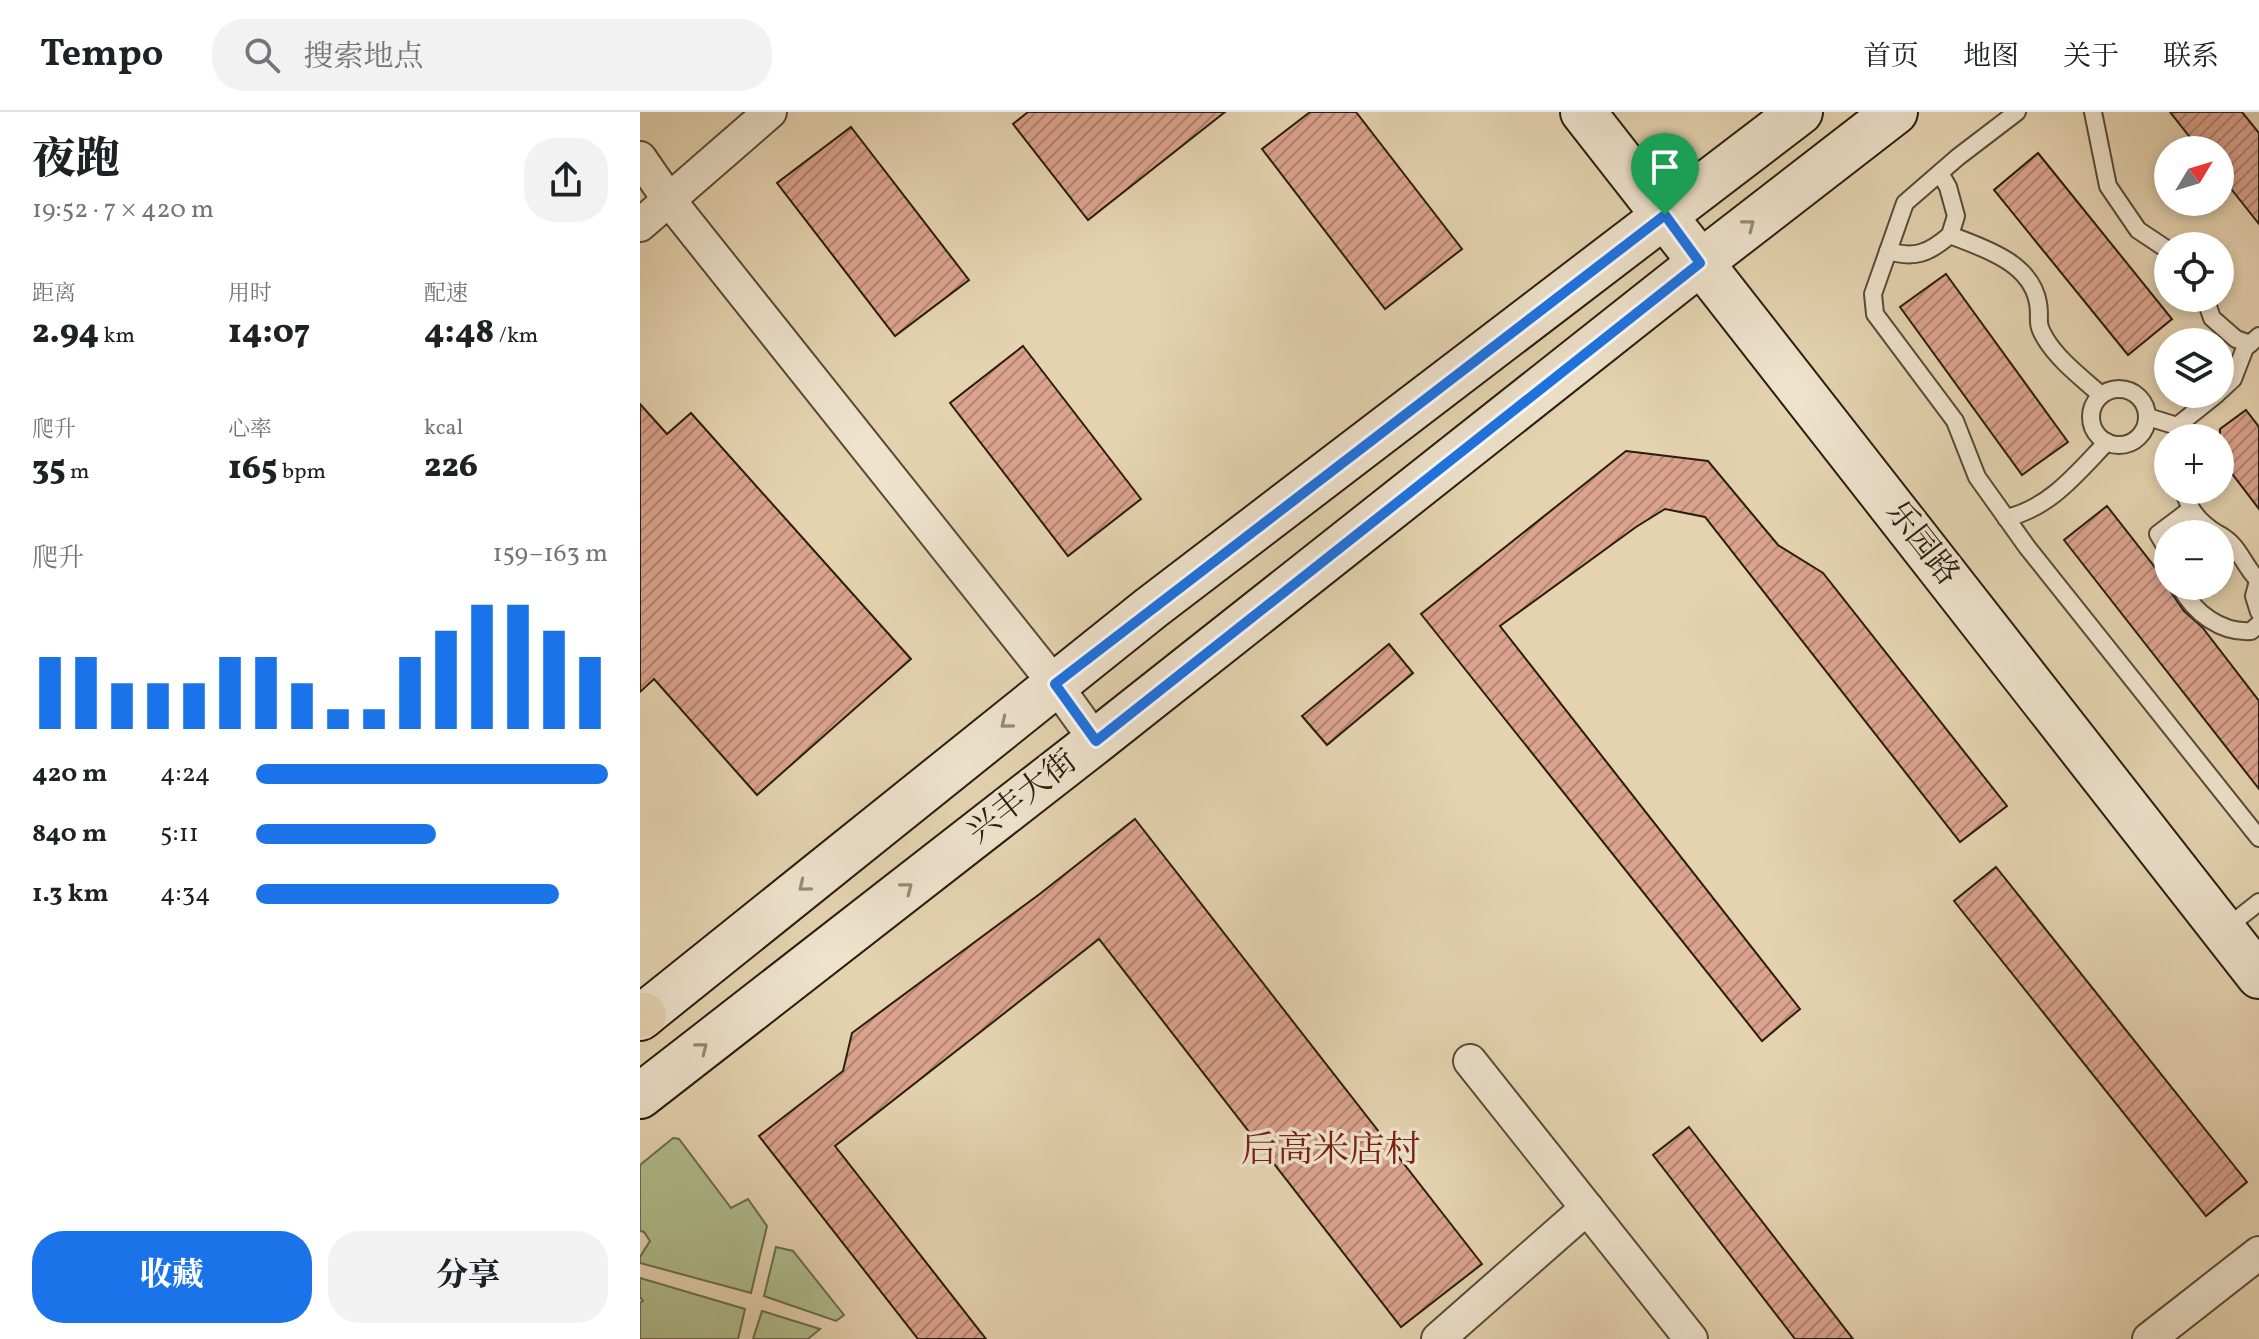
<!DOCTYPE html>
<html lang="zh">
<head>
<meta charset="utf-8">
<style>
	body { margin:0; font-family:Vollkorn,"Noto Serif SC",serif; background:#f2f2f2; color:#202124; height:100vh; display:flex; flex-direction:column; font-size:30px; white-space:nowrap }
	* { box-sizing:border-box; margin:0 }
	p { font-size:26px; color:#757577 }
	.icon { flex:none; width:44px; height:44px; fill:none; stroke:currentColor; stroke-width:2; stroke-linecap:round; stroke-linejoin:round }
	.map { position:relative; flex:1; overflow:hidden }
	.details { display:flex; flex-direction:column; background:#fff; width:640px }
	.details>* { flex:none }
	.needle { width:52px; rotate:52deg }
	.fabs { position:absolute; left:1514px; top:24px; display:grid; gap:16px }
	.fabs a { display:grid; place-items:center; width:80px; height:80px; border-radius:50%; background:#fff; box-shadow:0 4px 12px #0003; font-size:40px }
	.pin { position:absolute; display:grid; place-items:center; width:68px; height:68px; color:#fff; margin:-82px -34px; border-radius:50% 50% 50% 0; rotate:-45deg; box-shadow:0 0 8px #0007 }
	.pin .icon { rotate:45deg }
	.round { display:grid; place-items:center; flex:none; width:84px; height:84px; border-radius:32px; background:#f2f2f2 }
	.head { display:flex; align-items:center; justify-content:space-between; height:136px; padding:0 32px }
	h1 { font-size:44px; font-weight:800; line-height:60px }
	.figures { display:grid; grid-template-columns:repeat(3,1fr); gap:12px; height:136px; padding:8px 32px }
	.figures div { display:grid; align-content:center }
	.figures b { font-size:34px; font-weight:800 }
	.figures small { font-size:22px; font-weight:400 }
	.figures p { font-size:22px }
	.chart { height:224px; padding:16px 32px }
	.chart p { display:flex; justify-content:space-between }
	.chart svg { width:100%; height:144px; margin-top:8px; stroke:#1a73e8; stroke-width:6 }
	.button { display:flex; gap:16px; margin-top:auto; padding:16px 32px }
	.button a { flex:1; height:92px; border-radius:32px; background:#1a73e8; color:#fff; font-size:32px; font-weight:800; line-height:92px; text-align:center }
	.button a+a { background:#f2f2f2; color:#202124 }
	ul { padding:0 32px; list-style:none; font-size:26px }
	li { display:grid; grid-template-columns:128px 96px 1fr; align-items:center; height:60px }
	li i { height:20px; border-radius:10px; background:#1a73e8 }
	header { display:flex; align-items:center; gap:48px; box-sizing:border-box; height:112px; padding:0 40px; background:#fff; border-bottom:2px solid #e0e0e0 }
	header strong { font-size:38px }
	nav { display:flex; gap:44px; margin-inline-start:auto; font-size:28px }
	.search { width:560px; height:72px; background:#f2f2f2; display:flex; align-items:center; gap:20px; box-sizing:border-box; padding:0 28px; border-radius:32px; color:#757577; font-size:30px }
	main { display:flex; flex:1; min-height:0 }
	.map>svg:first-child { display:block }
</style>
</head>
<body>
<header>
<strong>Tempo</strong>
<div class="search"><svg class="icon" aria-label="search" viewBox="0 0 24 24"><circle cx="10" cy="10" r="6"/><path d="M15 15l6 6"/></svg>搜索地点</div>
<nav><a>首页</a><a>地图</a><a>关于</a><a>联系</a></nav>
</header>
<main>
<section class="details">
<div class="head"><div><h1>夜跑</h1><p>19:52 · 7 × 420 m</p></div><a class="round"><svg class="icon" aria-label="share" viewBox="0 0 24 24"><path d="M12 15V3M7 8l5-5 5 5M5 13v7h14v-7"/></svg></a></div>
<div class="figures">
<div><p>距离</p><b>2.94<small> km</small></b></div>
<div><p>用时</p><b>14:07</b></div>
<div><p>配速</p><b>4:48<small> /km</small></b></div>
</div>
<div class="figures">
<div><p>爬升</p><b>35<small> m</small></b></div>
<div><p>心率</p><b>165<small> bpm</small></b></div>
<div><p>kcal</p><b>226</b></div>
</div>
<div class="chart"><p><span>爬升</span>159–163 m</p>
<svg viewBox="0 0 160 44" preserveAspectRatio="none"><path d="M5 44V22M15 44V22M25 44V30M35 44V30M45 44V30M55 44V22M65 44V22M75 44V30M85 44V38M95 44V38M105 44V22M115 44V14M125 44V6M135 44V6M145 44V14M155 44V22"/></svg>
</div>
<ul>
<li><b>420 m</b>4:24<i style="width:100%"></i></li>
<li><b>840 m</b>5:11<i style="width:51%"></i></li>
<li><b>1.3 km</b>4:34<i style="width:86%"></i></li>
</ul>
<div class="button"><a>收藏</a><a>分享</a></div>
</section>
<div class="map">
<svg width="1619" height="1227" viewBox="0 0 1619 1227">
	<defs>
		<pattern id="building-hatch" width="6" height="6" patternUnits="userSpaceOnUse" patternTransform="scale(2)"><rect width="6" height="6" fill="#dca38e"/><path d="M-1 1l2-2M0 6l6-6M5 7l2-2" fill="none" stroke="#b28473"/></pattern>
	</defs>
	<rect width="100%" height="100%" fill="#e5d3b0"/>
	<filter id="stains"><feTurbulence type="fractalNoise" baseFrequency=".0025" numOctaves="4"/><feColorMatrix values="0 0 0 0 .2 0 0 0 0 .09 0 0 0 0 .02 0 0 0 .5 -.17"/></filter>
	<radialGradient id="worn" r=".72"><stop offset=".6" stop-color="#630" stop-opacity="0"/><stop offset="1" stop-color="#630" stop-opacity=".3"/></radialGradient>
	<g fill="#b0be8e" stroke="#6c6e4f" stroke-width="2">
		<path d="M33 1026 39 1027 91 1096 108 1087 127 1114 111 1181 0 1151V1145L10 1129 4 1120 0 1119V1053Z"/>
		<path d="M136 1135 153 1139 204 1203 196 1209 124 1184Z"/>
		<path d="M0 1166 105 1197 98 1227H0V1191L3 1189 0 1185Z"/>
		<path d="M122 1199 180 1217 168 1227H113Z"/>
	</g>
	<g fill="url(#building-hatch)" stroke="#281e10" stroke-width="2">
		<path d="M388 0H585L448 108 373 12Z"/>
		<path d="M670 0H716L822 137 745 197 622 37Z"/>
		<path d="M1530 0H1602L1619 21V112L1580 63V38H1560Z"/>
		<path d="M211 15 329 168 255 224 137 71Z"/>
		<path d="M1398 41 1532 207 1488 243 1354 78Z"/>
		<path d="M1306 162 1428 330 1382 363 1260 195Z"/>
		<path d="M383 234 501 387 428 444 310 291Z"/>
		<path d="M0 292 27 322 51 301 271 547 117 683 14 567 0 580Z"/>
		<path d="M1606 298 1619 315V397L1580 346V317Z"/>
		<path d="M986 339 1068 349 1138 433 1183 461 1367 694 1320 730 1065 405 1025 397 996 415 860 514 1160 897 1122 929 781 502Z"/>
		<path d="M1467 394 1528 472 1531 480 1544 499 1562 515 1619 589V677L1424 428Z"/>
		<path d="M749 532 773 561 687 633 662 604Z"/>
		<path d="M495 707 842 1152 761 1215 459 827 195 1034 346 1227H278L119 1024 203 959 212 921 401 781Z"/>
		<path d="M1356 755 1607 1070 1566 1104 1314 789Z"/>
		<path d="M1049 1015 1213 1227H1155L1013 1043Z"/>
	</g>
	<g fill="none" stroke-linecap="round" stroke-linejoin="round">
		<defs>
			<g id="lane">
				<path d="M1377 0 1318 45 1265 91 1233 182 1235 202 1315 309 1337 365 1387 435 1619 726"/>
				<path d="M1453 0 1468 74 1498 118 1528 138"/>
				<path d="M1300 61 1308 75 1316 104 1310 123"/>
				<path d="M1248 139C1275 147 1289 141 1310 123 1343 136 1391 150 1398 191 1401 207 1395 210 1405 226 1418 248 1442 266 1461 283"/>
				<path d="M1565 186 1572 206 1596 227 1610 232"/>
				<circle cx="1479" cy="305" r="28"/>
				<path d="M1580 279 1593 267 1605 236 1619 224"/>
				<path d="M1508 305 1537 314 1577 282"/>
				<path d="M1544 378C1548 398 1561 412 1578 422"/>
				<path d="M1366 406C1410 396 1437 361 1467 330"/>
				<path d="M1580 423C1601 435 1603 454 1619 469"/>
				<path d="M1528 439 1518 422 1551 397"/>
				<path d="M1618 469 1614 484 1619 500"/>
				<path d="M1540 474C1554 501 1581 521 1611 519L1619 512"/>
				<path d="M1586 816 1619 790"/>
			</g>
			<g id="street">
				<path d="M0 46 29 88 415 572 456 629"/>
				<path d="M0 113 130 0"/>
				<path d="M830 949 1051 1227"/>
				<path d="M798 1227 947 1096"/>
				<path d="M1509 1227 1619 1141"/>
			</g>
			<g id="secondary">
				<path d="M943 0 1619 864"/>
				<path d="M0 906 511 496 1160 0"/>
				<path d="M0 984 456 629 1060 151 1255 0"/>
			</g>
			<path id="primary" d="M0 904 4 903"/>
		</defs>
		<use href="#lane" stroke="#574b38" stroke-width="20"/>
		<use href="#street" stroke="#574b38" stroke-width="36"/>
		<use href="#secondary" stroke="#281e10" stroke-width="48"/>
		<use href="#primary" stroke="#281e10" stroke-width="48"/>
		<use href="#lane" stroke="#eee2cc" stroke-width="16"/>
		<use href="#street" stroke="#eee2cc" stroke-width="32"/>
		<use href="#secondary" stroke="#eee2cc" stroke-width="44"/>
		<use href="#primary" stroke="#e5d3b0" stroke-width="44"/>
	</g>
	<defs><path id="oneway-chevron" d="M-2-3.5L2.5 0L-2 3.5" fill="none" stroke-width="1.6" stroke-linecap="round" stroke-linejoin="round" transform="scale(2)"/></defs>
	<g stroke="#958a77">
		<use href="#oneway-chevron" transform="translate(1109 113) rotate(-38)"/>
		<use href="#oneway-chevron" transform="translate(366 611) rotate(141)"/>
		<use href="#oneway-chevron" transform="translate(164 774) rotate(141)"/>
		<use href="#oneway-chevron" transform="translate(267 776) rotate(-38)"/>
		<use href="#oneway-chevron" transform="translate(62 936) rotate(-38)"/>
	</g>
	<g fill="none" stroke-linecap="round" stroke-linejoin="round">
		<defs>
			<path id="route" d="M1025 103 1060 151 456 629 415 572Z"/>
		</defs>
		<use href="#route" stroke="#fff" stroke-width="16"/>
		<use href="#route" stroke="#1a73e8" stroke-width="10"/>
	</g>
	<g text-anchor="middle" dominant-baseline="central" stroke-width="7" stroke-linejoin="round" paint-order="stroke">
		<g font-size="32" fill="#281e10" stroke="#eee2cc">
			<text transform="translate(1281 432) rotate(52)">乐园路</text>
			<text transform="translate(383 686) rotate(-38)">兴丰大街</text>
		</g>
		<g font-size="36" fill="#7a1f14" stroke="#eee2cc">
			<text x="691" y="1040">后高米店村</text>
		</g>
	</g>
	<rect width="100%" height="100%" filter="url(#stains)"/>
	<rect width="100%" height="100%" fill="url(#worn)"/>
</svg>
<div class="fabs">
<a><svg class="needle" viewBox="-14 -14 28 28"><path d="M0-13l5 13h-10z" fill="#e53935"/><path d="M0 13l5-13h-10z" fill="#757577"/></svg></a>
<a><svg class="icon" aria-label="locate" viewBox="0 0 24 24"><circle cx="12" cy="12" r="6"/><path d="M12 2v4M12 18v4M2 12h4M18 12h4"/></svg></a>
<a><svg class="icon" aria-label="layers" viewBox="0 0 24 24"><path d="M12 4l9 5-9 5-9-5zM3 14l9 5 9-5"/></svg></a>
<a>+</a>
<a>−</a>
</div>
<div class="pin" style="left:1025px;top:103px;background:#1e9e55"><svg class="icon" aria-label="arrive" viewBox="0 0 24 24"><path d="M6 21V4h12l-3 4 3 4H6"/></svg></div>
</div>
</main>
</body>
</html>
